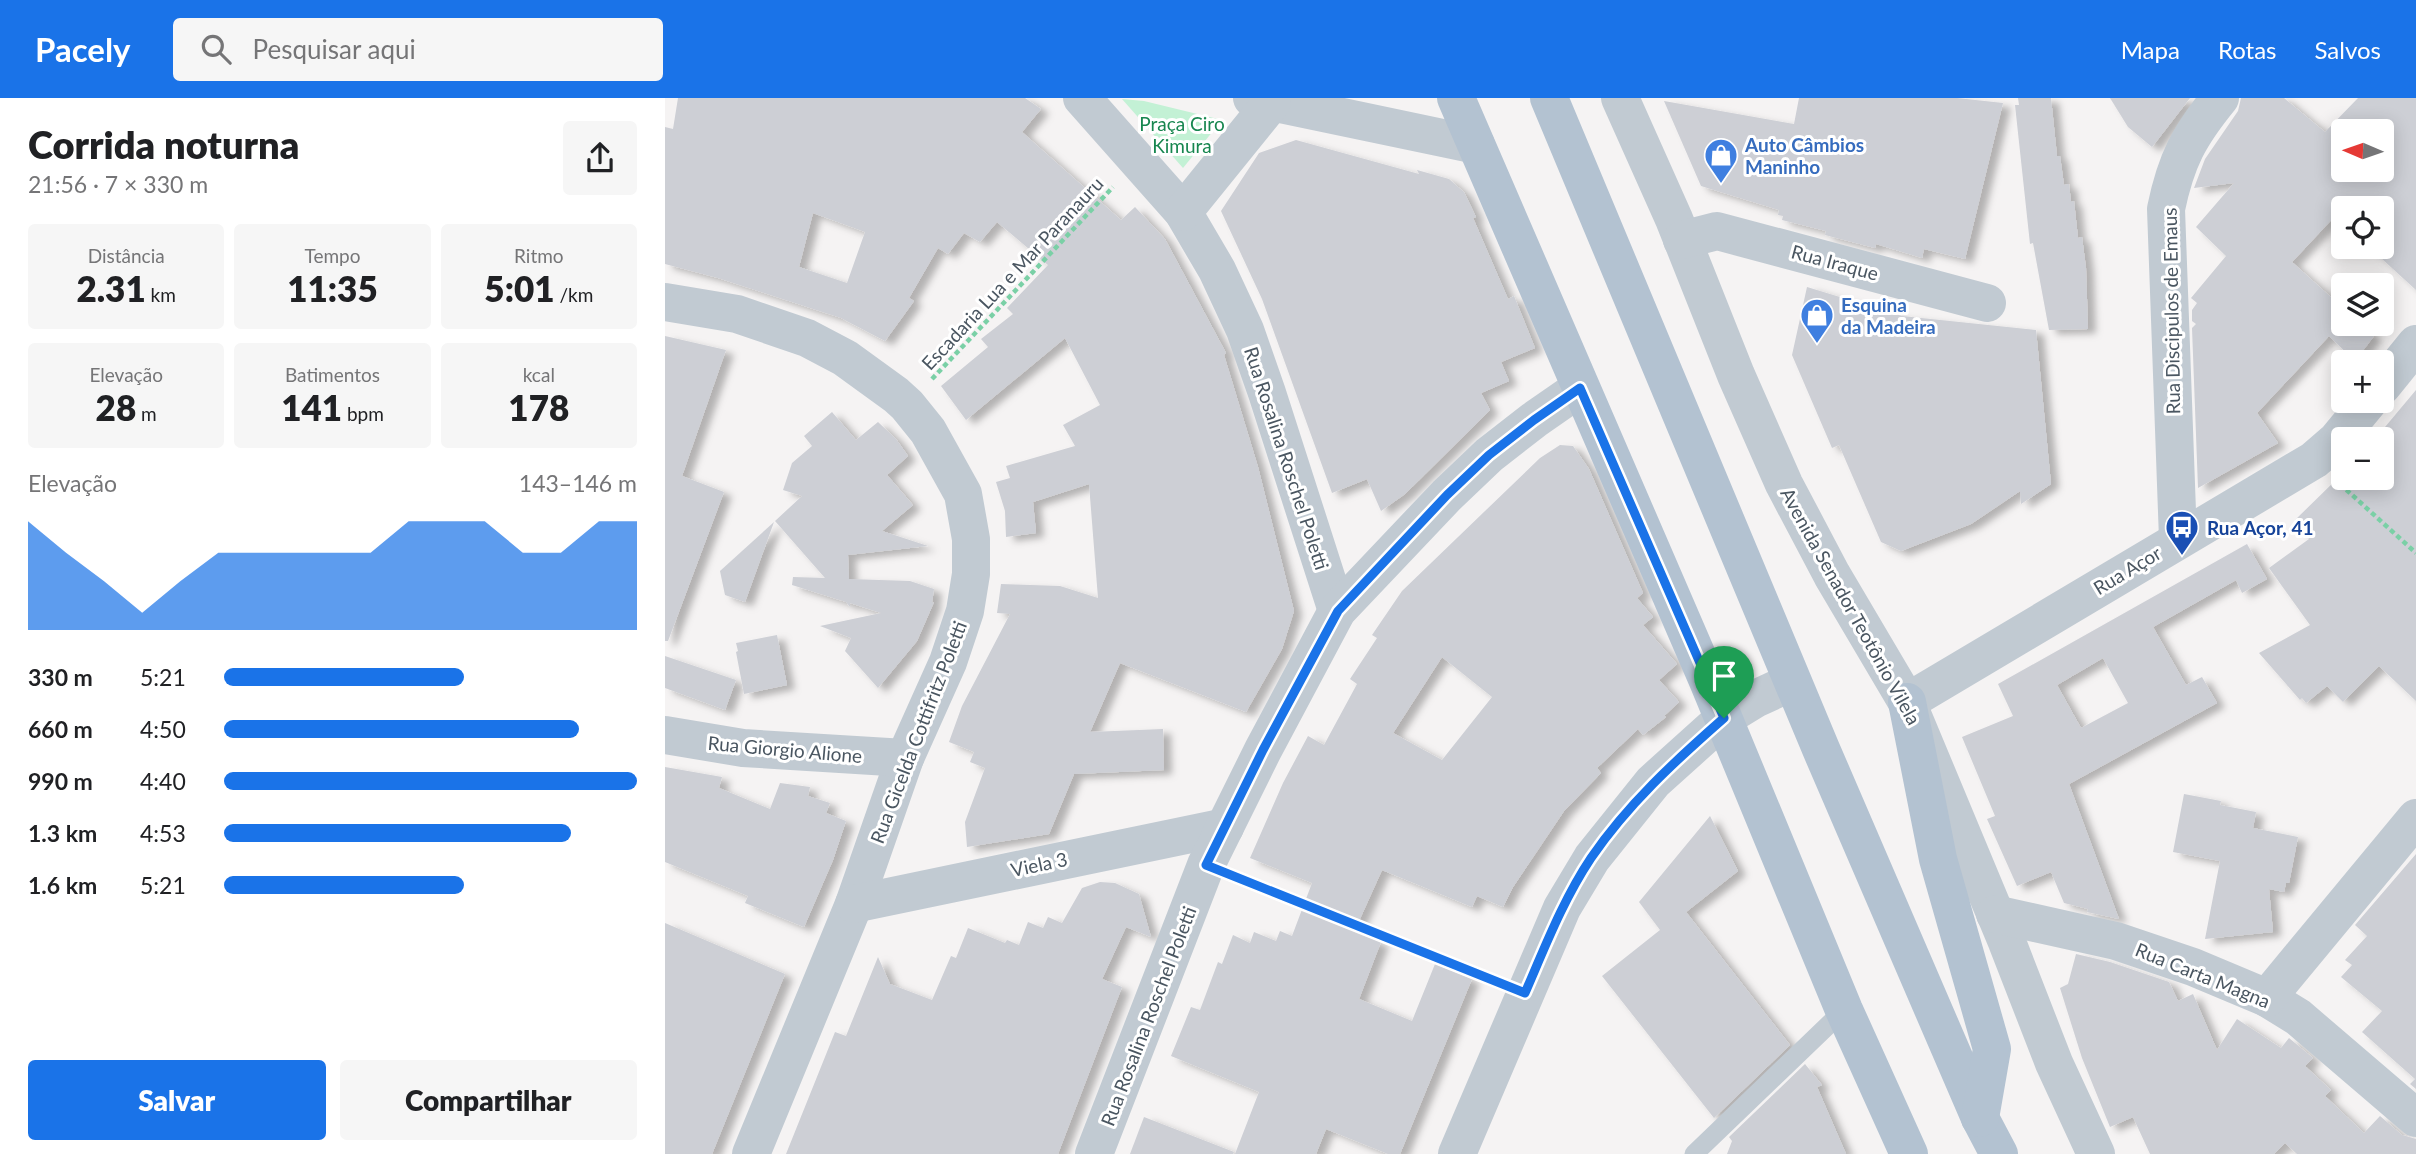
<!DOCTYPE html>
<html lang="pt">
<head>
<meta charset="utf-8">
<style>
	body { margin:0; font-family:Lato,sans-serif; background:#f6f6f6; color:#202124; height:100vh; display:flex; flex-direction:column; font-size:26px; white-space:nowrap }
	* { box-sizing:border-box; margin:0 }
	p { font-size:23px; color:#757577 }
	.icon { flex:none; width:38px; height:38px; fill:none; stroke:currentColor; stroke-width:2; stroke-linecap:round; stroke-linejoin:round }
	.map { position:relative; flex:1; overflow:hidden }
	.panel { display:flex; flex-direction:column; background:#fff; width:665px }
	.panel>* { flex:none }
	.needle { width:46px; rotate:272deg }
	.buttons { position:absolute; left:1666px; top:21px; display:grid; gap:14px }
	.buttons a { display:grid; place-items:center; width:63px; height:63px; border-radius:7px; background:#fff; box-shadow:0 4px 18px #0003; font-size:35px }
	.pin { position:absolute; display:grid; place-items:center; width:60px; height:60px; color:#fff; margin:-72px -30px; border-radius:50% 50% 50% 0; rotate:-45deg; box-shadow:0 0 7px #0007 }
	.pin .icon { rotate:45deg }
	.round { display:grid; place-items:center; flex:none; width:74px; height:74px; border-radius:7px; background:#f6f6f6 }
	.head { display:flex; align-items:center; justify-content:space-between; height:119px; padding:0 28px }
	h1 { font-size:38px; font-weight:800; line-height:52px }
	.stats { display:grid; grid-template-columns:repeat(3,1fr); gap:10px; height:119px; padding:7px 28px }
	.stats div { display:grid; align-content:center; border-radius:7px; background:#f6f6f6; text-align:center }
	.stats b { font-size:35px; font-weight:800 }
	.stats small { font-size:19px; font-weight:400 }
	.stats p { font-size:19px }
	.chart { height:196px; padding:14px 28px }
	.chart p { display:flex; justify-content:space-between }
	.chart svg { width:100%; height:126px; margin-top:7px; fill:#1a73e8; opacity:.7 }
	.cta { display:flex; gap:14px; margin-top:auto; padding:14px 28px }
	.cta a { flex:1; height:80px; border-radius:7px; background:#1a73e8; color:#fff; font-size:28px; font-weight:800; line-height:80px; text-align:center }
	.cta a+a { background:#f6f6f6; color:#202124 }
	ul { padding:0 28px; list-style:none; font-size:23px }
	li { display:grid; grid-template-columns:112px 84px 1fr; align-items:center; height:52px }
	li i { height:18px; border-radius:9px; background:#1a73e8 }
	header { display:flex; align-items:center; gap:42px; box-sizing:border-box; height:98px; padding:0 35px; background:#1a73e8; color:#fff }
	header strong { font-size:33px }
	nav { display:flex; gap:38px; margin-inline-start:auto; font-size:24px }
	.search { width:490px; height:63px; background:#f6f6f6; display:flex; align-items:center; gap:18px; box-sizing:border-box; padding:0 24px; border-radius:7px; color:#757577; font-size:26px }
	main { display:flex; flex:1; min-height:0 }
	.map>svg:first-child { display:block }
</style>
</head>
<body>
<header>
<strong>Pacely</strong>
<div class="search"><svg class="icon" aria-label="search" viewBox="0 0 24 24"><circle cx="10" cy="10" r="6"/><path d="M15 15l6 6"/></svg>Pesquisar aqui</div>
<nav><a>Mapa</a><a>Rotas</a><a>Salvos</a></nav>
</header>
<main>
<section class="panel">
<div class="head"><div><h1>Corrida noturna</h1><p>21:56 · 7 × 330 m</p></div><a class="round"><svg class="icon" aria-label="share" viewBox="0 0 24 24"><path d="M12 15V3M7 8l5-5 5 5M5 13v7h14v-7"/></svg></a></div>
<div class="stats">
<div><p>Distância</p><b>2.31<small> km</small></b></div>
<div><p>Tempo</p><b>11:35</b></div>
<div><p>Ritmo</p><b>5:01<small> /km</small></b></div>
</div>
<div class="stats">
<div><p>Elevação</p><b>28<small> m</small></b></div>
<div><p>Batimentos</p><b>141<small> bpm</small></b></div>
<div><p>kcal</p><b>178</b></div>
</div>
<div class="chart"><p><span>Elevação</span>143–146 m</p>
<svg viewBox="0 0 160 44" preserveAspectRatio="none"><path d="M0 44V6L10 17L20 27L30 38L40 27L50 17L60 17L70 17L80 17L90 17L100 6L110 6L120 6L130 17L140 17L150 6L160 6V44z"/></svg>
</div>
<ul>
<li><b>330 m</b>5:21<i style="width:58%"></i></li>
<li><b>660 m</b>4:50<i style="width:86%"></i></li>
<li><b>990 m</b>4:40<i style="width:100%"></i></li>
<li><b>1.3 km</b>4:53<i style="width:84%"></i></li>
<li><b>1.6 km</b>5:21<i style="width:58%"></i></li>
</ul>
<div class="cta"><a>Salvar</a><a>Compartilhar</a></div>
</section>
<div class="map">
<svg width="1751" height="1056" viewBox="0 0 1751 1056">
	<defs>
		<filter id="shadow"><feDropShadow dx="8" dy="4.5" stdDeviation="3.5" flood-color="#0004"/></filter>
	</defs>
	<rect width="100%" height="100%" fill="#f5f3f3"/>
	<path fill="#c3f1d5" d="M457 1 479 3 557 22 518 70Z"/>
	<g fill="#cdcfd5" fill-rule="evenodd" filter="url(#shadow)">
		<path d="M13 0H360L376 11 357 34 456 122 470 109 500 141 561 255 559 257 593 369 629 513 617 551 581 614 455 565 425 634 498 631 499 672 409 676 384 736 302 749 300 724 320 670 305 664 309 654 284 644 297 608 345 516 332 515 336 486 395 488 433 500 424 386 368 404 371 435 341 439 340 413 331 384 345 380 341 368 410 348 398 327 435 307 400 240 301 322 276 288 323 249 316 241 348 216 342 210 383 167 332 124 315 144 299 135 283 156 273 150 244 200 249 203 220 243 176 220 53 180 0 166V29L8 31ZM148 115 200 134 182 185 134 169Z"/>
		<path d="M1134 0H1292L1338 5 1300 161 1259 151 1257 160 1211 146 1210 150 1160 137 1161 133 1117 122 1118 118 1113 117 1114 112 1036 88 999 3 1129 26Z"/>
		<path d="M1353 0H1386L1392 58H1395L1399 87 1404 86 1406 104 1409 103 1413 140 1417 139 1421 170 1423 231 1384 232 1368 145 1365 146 1350 7H1354Z"/>
		<path d="M1445 0H1525L1487 49 1463 29Z"/>
		<path d="M1576 0H1619L1660 34 1693 0H1751V192L1704 149H1717V110H1678V125L1670 118 1627 164 1678 210V226H1695L1709 238 1690 263 1664 238 1592 315 1613 345 1533 390 1527 230 1531 226 1527 223V212L1532 205 1526 200 1561 158 1531 129 1569 85 1529 90 1540 61 1573 13ZM1678 33H1717V72H1678Z"/>
		<path d="M631 42 754 76 752 72 784 81 793 89 799 94 811 119 808 120 843 201 849 198 870 250 836 264 844 283 816 295 825 312 740 396 716 413 702 381 667 395 597 201 556 113 594 55Z"/>
		<path d="M1142 189 1237 218 1371 232 1386 386 1356 406 1355 393 1306 426 1236 453 1216 444 1174 347 1167 350 1127 257Z"/>
		<path d="M0 238 61 252 17 378 59 394 3 543H0Z"/>
		<path d="M1751 292V603L1714 568 1678 604 1662 588 1641 605 1637 600 1635 602 1594 555 1645 527 1604 470 1644 441 1630 422 1673 380H1717V341H1710Z"/>
		<path d="M167 314 191 342 213 324 231 341 243 358 222 377 248 407 217 433 263 448 183 457 184 481 245 483 269 491 267 505 269 504 252 543 213 590 180 553 186 540 155 528 216 515 185 505V509L181 504 127 487 128 479 160 480 110 423 137 398 118 392 127 365 147 348 139 338Z"/>
		<path d="M895 347 908 348 924 371 978 495 972 500 988 519 978 527 1012 566 994 582 1014 604 999 618 1001 619 978 637 973 631 932 670 936 675 899 713 848 789 838 809 812 798 807 809 717 772 689 834 716 844 694 901 747 923 770 866 807 881 735 1056H723L661 1031 651 1056H570L594 994 506 958 526 909 535 912 553 864 557 866 568 837 585 845 589 834 611 843 615 833 627 838 647 785 585 760 618 685 643 638 659 647 692 586 685 581 712 540 707 537 737 493 875 360ZM777 559 827 599 777 662 728 635Z"/>
		<path d="M109 424 80 504 60 497 55 473Z"/>
		<path d="M1582 446 1602 481 1577 495 1571 482 1488 529 1521 587 1537 579 1552 605 1404 686 1454 821 1422 814 1423 811 1399 805 1386 774 1352 788 1322 721 1330 718 1297 639 1348 618 1333 586ZM1438 560 1463 605 1416 630 1392 587Z"/>
		<path d="M112 537 122 587 79 596 71 554 73 553 71 545Z"/>
		<path d="M0 558 71 582 60 612 0 590Z"/>
		<path d="M0 669 57 679 54 690 105 711 115 685 145 689 143 698 165 705 161 715 181 723 168 762 139 829 80 805 83 798 0 764Z"/>
		<path d="M1519 696 1556 703 1555 707 1591 714 1588 730 1633 739 1624 785H1621L1619 794 1604 791 1608 834 1540 841 1555 763 1508 754Z"/>
		<path d="M1045 718 1073 773 1021 814 1125 947 1049 1020 937 878 995 832 974 804Z"/>
		<path d="M1751 756V991L1745 986 1750 981 1697 934 1717 913 1676 879 1687 867 1680 862 1702 838 1690 827Z"/>
		<path d="M435 784 450 785 474 796 486 839 461 829 437 881 457 889 393 1056H121L170 934 181 938 213 859 225 886 267 902 286 858 291 860 303 830 340 845 342 842 354 847 363 824 378 830 383 819 397 825 417 790Z"/>
		<path d="M0 825 120 876 47 1056H0Z"/>
		<path d="M1411 856 1445 864 1504 884 1513 903 1528 896 1552 952 1572 921 1616 950 1624 940 1648 960 1640 968 1666 992 1660 998 1699 1035 1715 1018 1737 1037 1751 1041V1056H1632L1620 1045 1609 1056H1485L1468 1019 1445 1029 1417 960 1395 890 1403 886Z"/>
		<path d="M1140 966 1157 987 1152 989 1181 1056H1062L1067 1043 1064 1039Z"/>
		<path d="M479 1019 569 1054 568 1056H465Z"/>
	</g>
	<g fill="none" stroke-linecap="round" stroke-linejoin="round">
		<g stroke="#7ad0a6" stroke-width="4.5" stroke-dasharray="5 3.5" stroke-linecap="butt">
			<path d="M267 281 448 89"/>
			<path d="M1675 386 1751 455"/>
			<path d="M575 780 827 881"/>
		</g>
		<path stroke="#c1cad2" stroke-width="19" d="M1029 1056 1179 912"/>
		<g stroke="#c1cad2" stroke-width="38">
			<path d="M417 0 518 114 552 172 580 232 602 295 672 513"/>
			<path d="M587 0 811 47"/>
			<path d="M955 0 1009 121 1071 277 1119 386 1167 477 1242 604 1342 844 1389 965 1431 1056"/>
			<path d="M518 114 607 4"/>
			<path d="M1017 142 1052 133 1322 205"/>
			<path d="M0 204 72 216 142 240 180 260 231 297 242 307 263 333 298 396 306 441V476L300 513 283 564 240 660 189 806 86 1056"/>
			<path d="M1717 288 1751 246"/>
			<path d="M1513 441 1501 111C1511 62 1524 38 1555 0"/>
			<path d="M1242 604 1649 362 1671 343 1704 303"/>
			<path d="M0 637 78 650 240 660"/>
			<path d="M189 806 560 729"/>
			<path d="M1330 816 1451 843 1528 869 1602 900 1633 919 1751 1020"/>
			<path d="M1602 900 1751 720"/>
			<path d="M429 1056 541 767 598 652 672 513 782 397 824 357 869 322 915 290"/>
			<path d="M792 1056 897 810 927 760 988 684 1059 620 1090 601 1127 584"/>
		</g>
		<g stroke="#b3c2d1" stroke-width="38">
			<path d="M791 0 1043 583 1179 912 1244 1056"/>
			<path d="M884 0 1156 651 1315 1020 1334 1056"/>
			<path d="M1242 604 1273 761 1327 951 1315 1020"/>
		</g>
	</g>
	<g fill="none" stroke-linecap="round" stroke-linejoin="round">
		<defs>
			<path id="route" d="M915 290 1059 620C1010 663 963 706 926 760 898 802 880 849 860 895L541 767 598 652 673 513 782 397 824 357 869 322Z"/>
		</defs>
		<use href="#route" stroke="#fff" stroke-width="14"/>
		<use href="#route" stroke="#1a73e8" stroke-width="9"/>
	</g>
	<defs>
		<symbol id="shop-pin" viewBox="-11 -11 22 30"><path d="M0 17L-7.5 6A9.5 9.5 0 1 1 7.5 6Z" fill="#3f7fe0" stroke="#fff"/><path d="M-5-2.5h2.3a2.7 3.5 0 0 1 5.4 0H5L5.5 6h-11ZM-1.5-2.5h3a1.5 2.3 0 0 0-3 0Z" fill="#fff"/></symbol>
		<symbol id="bus-pin" viewBox="-11 -11 22 30"><path d="M0 17L-7.5 6A9.5 9.5 0 1 1 7.5 6Z" fill="#1a4fb4" stroke="#fff"/><path d="M-5-6H5V4H4V6H2V4H-2V6H-4V4H-5ZM-3.5-4V0h7V-4ZM-3.5 1.2v1.5H-2V1.2ZM2 1.2v1.5H3.5V1.2Z" fill="#fff"/></symbol>
	</defs>
	<g fill-rule="evenodd">
		<use href="#shop-pin" x="1037" y="38" width="38" height="52"/>
		<use href="#shop-pin" x="1133" y="198" width="38" height="52"/>
		<use href="#bus-pin" x="1498" y="410" width="38" height="52"/>
	</g>
	<g text-anchor="middle" dominant-baseline="central" stroke-width="6" stroke-linejoin="round" paint-order="stroke">
		<g font-size="19" fill="#17864f" stroke="#fff">
			<text x="517" y="25">Praça Ciro<tspan x="517" dy="22">Kimura</tspan></text>
		</g>
		<g font-size="19" font-weight="bold" fill="#366cbe" stroke="#fff" text-anchor="start">
			<text x="1080" y="46">Auto Câmbios<tspan x="1080" dy="22">Maninho</tspan></text>
			<text x="1176" y="206">Esquina<tspan x="1176" dy="22">da Madeira</tspan></text>
		</g>
		<g font-size="19" fill="#4a5661" stroke="#fff">
			<text transform="translate(1170 164) rotate(15)">Rua Iraque</text>
			<text transform="translate(347 175) rotate(-47)">Escadaria Lua e Mar Paranauru</text>
			<text transform="translate(1506 213) rotate(-91)">Rua Discipulos de Emaus</text>
			<text transform="translate(622 360) rotate(72)">Rua Rosalina Roschel Poletti</text>
			<text transform="translate(1462 472) rotate(-31)">Rua Açor</text>
			<text transform="translate(1186 508) rotate(61)">Avenida Senador Teotônio Vilela</text>
			<text transform="translate(253 634) rotate(-69)">Rua Gicelda Cottifritz Poletti</text>
			<text transform="translate(120 651) rotate(5)">Rua Giorgio Alione</text>
			<text transform="translate(374 766) rotate(-12)">Viela 3</text>
			<text transform="translate(1538 877) rotate(22)">Rua Carta Magna</text>
			<text transform="translate(483 918) rotate(-69)">Rua Rosalina Roschel Poletti</text>
		</g>
		<g font-size="19" font-weight="bold" fill="#164399" stroke="#fff" text-anchor="start">
			<text x="1542" y="429">Rua Açor, 41</text>
		</g>
	</g>
</svg>
<div class="buttons">
<a><svg class="needle" viewBox="-14 -14 28 28"><path d="M0-13l5 13h-10z" fill="#e53935"/><path d="M0 13l5-13h-10z" fill="#757577"/></svg></a>
<a><svg class="icon" aria-label="locate" viewBox="0 0 24 24"><circle cx="12" cy="12" r="6"/><path d="M12 2v4M12 18v4M2 12h4M18 12h4"/></svg></a>
<a><svg class="icon" aria-label="layers" viewBox="0 0 24 24"><path d="M12 4l9 5-9 5-9-5zM3 14l9 5 9-5"/></svg></a>
<a>+</a>
<a>−</a>
</div>
<div class="pin" style="left:1059px;top:620px;background:#1e9e55"><svg class="icon" aria-label="arrive" viewBox="0 0 24 24"><path d="M6 21V4h12l-3 4 3 4H6"/></svg></div>
</div>
</main>
</body>
</html>
